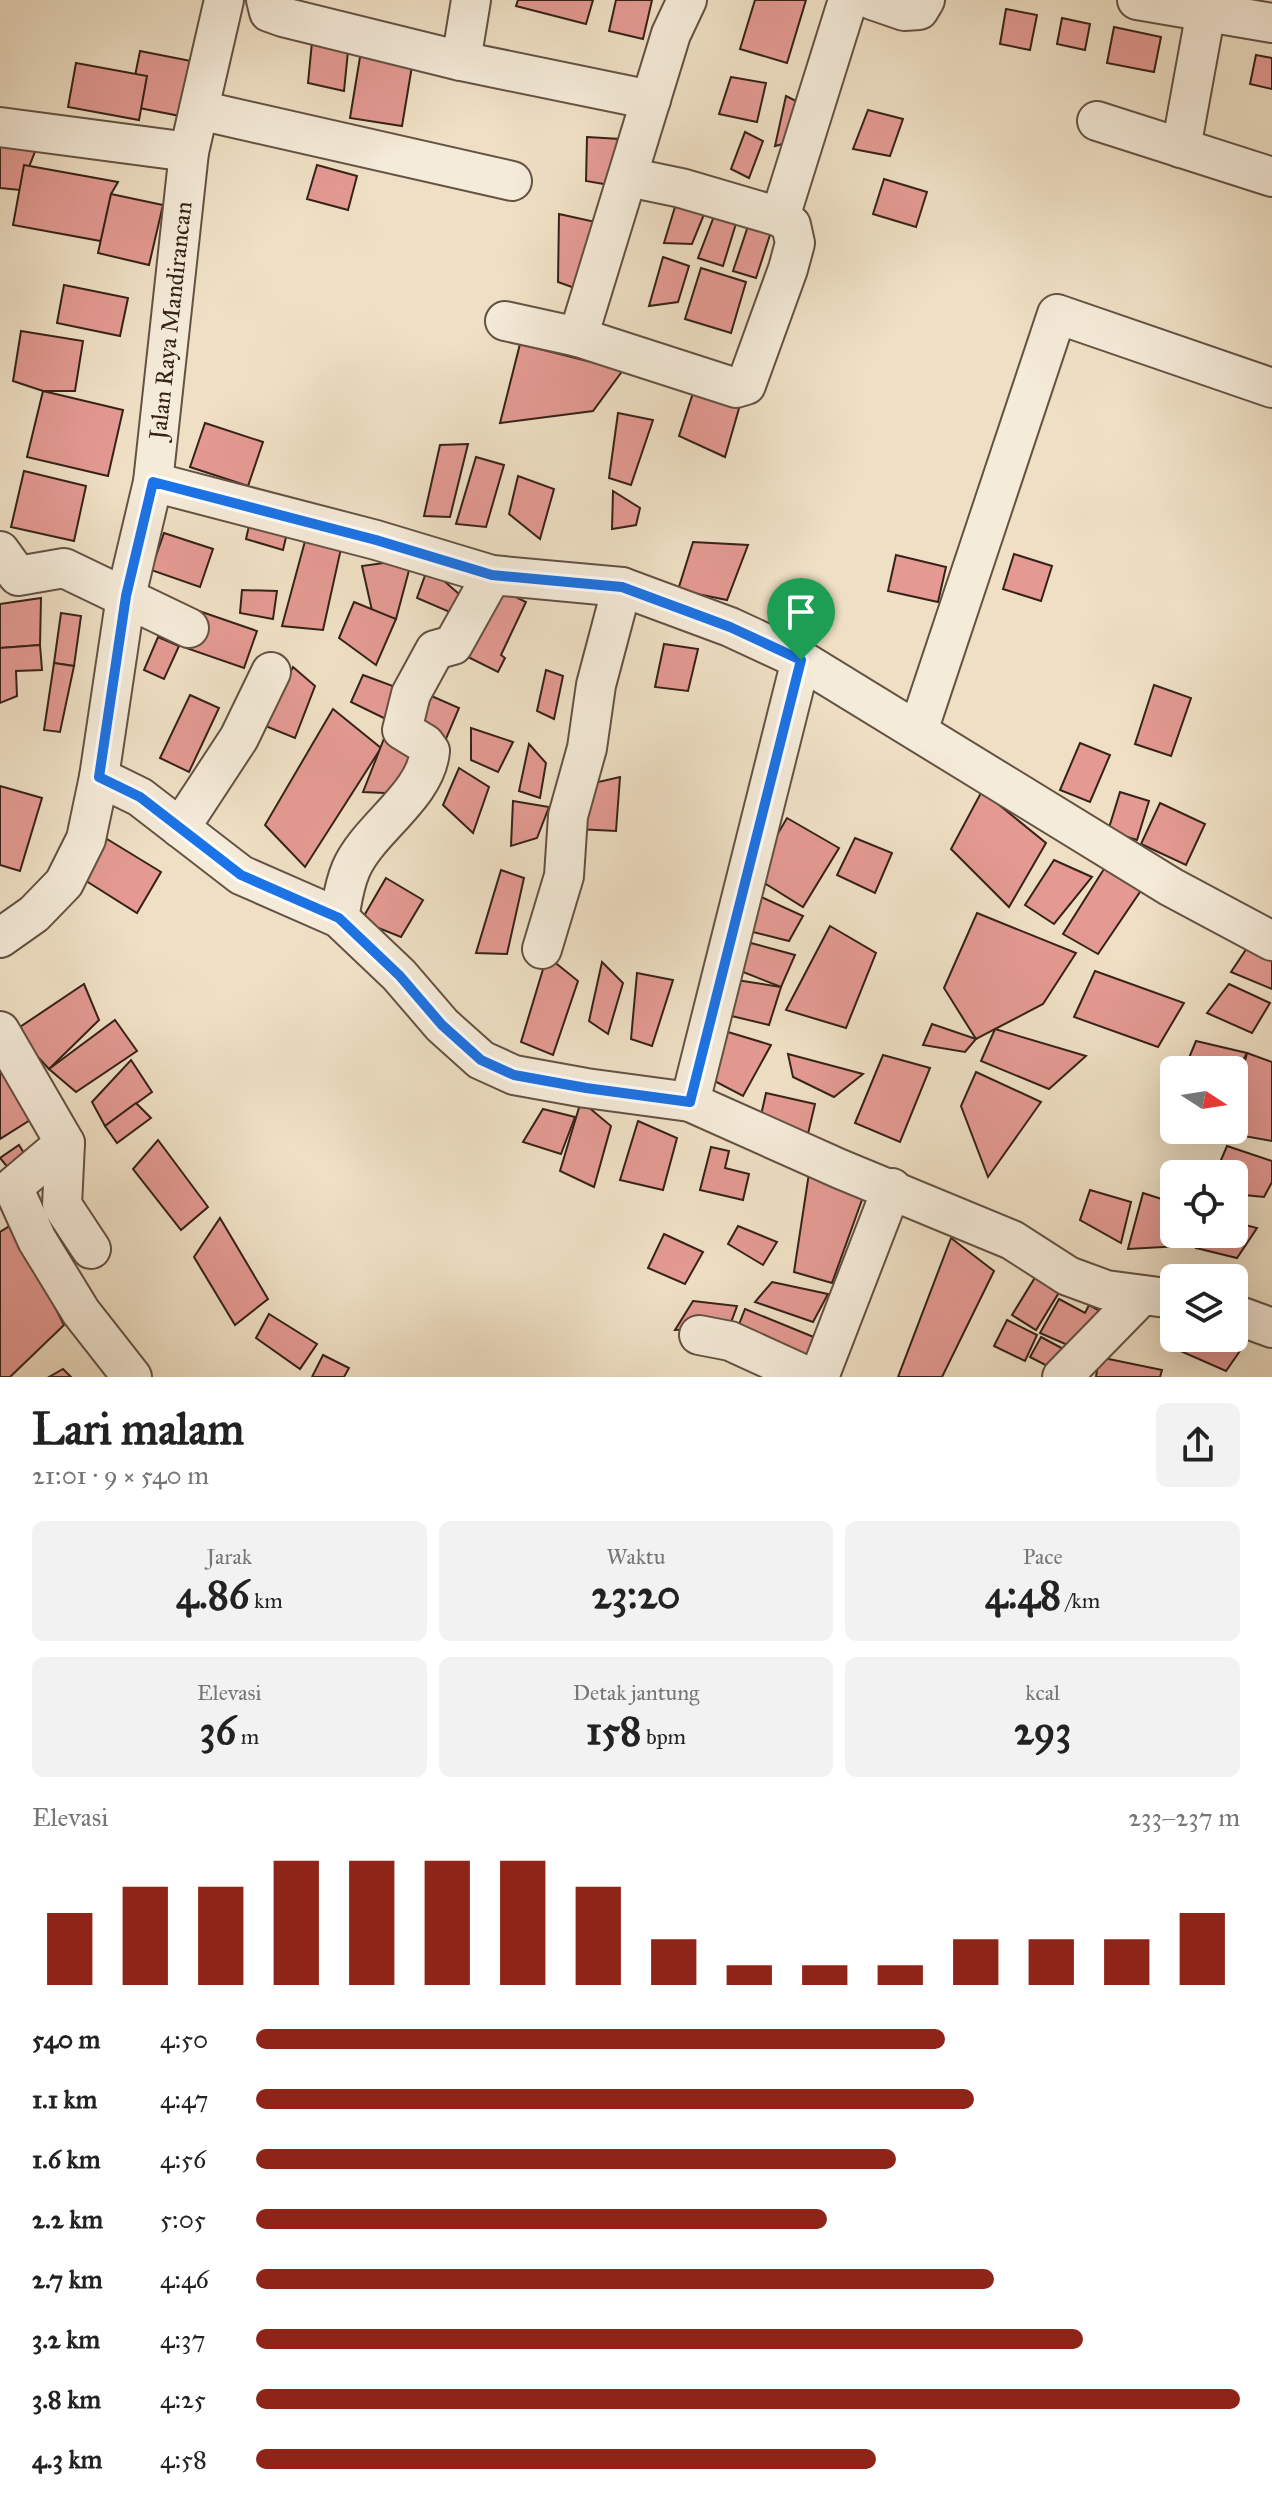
<!DOCTYPE html>
<html lang="id">
<head>
<meta charset="utf-8">
<style>
	body { margin:0; font-family:"IM FELL Great Primer",serif; background:#f2f2f2; color:#222; height:100vh; display:flex; flex-direction:column; font-size:30px; white-space:nowrap }
	* { box-sizing:border-box; margin:0 }
	p { font-size:26px; color:#767676 }
	.icon { flex:none; width:44px; height:44px; fill:none; stroke:currentColor; stroke-width:2; stroke-linecap:round; stroke-linejoin:round }
	.map { position:relative; height:1377px; overflow:hidden }
	.panel { display:flex; flex-direction:column; background:#fff; flex:1 }
	.panel>* { flex:none }
	.needle { width:52px; rotate:102deg }
	.buttons { position:absolute; left:1160px; top:1056px; display:grid; gap:16px }
	.buttons a { display:grid; place-items:center; width:88px; height:88px; border-radius:12px; background:#fff; box-shadow:0 8px 32px #0002; font-size:40px }
	.pin { position:absolute; display:grid; place-items:center; width:68px; height:68px; color:#fff; margin:-82px -34px; border-radius:50% 50% 50% 0; rotate:-45deg; box-shadow:0 0 8px #0007 }
	.pin .icon { rotate:45deg }
	.round { display:grid; place-items:center; flex:none; width:84px; height:84px; border-radius:12px; background:#f2f2f2 }
	.headline { display:flex; align-items:center; justify-content:space-between; height:136px; padding:0 32px }
	h1 { font-size:44px; font-weight:800; line-height:60px }
	.metrics { display:grid; grid-template-columns:repeat(3,1fr); gap:12px; height:136px; padding:8px 32px }
	.metrics div { display:grid; align-content:center; border-radius:12px; background:#f2f2f2; text-align:center }
	.metrics b { font-size:40px; font-weight:800 }
	.metrics small { font-size:22px; font-weight:400 }
	.metrics p { font-size:22px }
	.chart { height:224px; padding:16px 32px }
	.chart p { display:flex; justify-content:space-between }
	.chart svg { width:100%; height:144px; margin-top:8px; stroke:#8f2418; stroke-width:6 }
	ul { padding:0 32px; list-style:none; font-size:26px }
	li { display:grid; grid-template-columns:128px 96px 1fr; align-items:center; height:60px }
	li i { height:20px; border-radius:10px; background:#8f2418 }
	.map>svg:first-child { display:block }
</style>
</head>
<body>
<div class="map">
<svg width="1272" height="1377" viewBox="0 0 1272 1377">
	<rect width="100%" height="100%" fill="#efe0c5"/>
	<filter id="stains"><feTurbulence type="fractalNoise" baseFrequency=".0025" numOctaves="4"/><feColorMatrix values="0 0 0 0 .2 0 0 0 0 .09 0 0 0 0 .02 0 0 0 .5 -.17"/></filter>
	<radialGradient id="worn" r=".72"><stop offset=".6" stop-color="#630" stop-opacity="0"/><stop offset="1" stop-color="#630" stop-opacity=".3"/></radialGradient>
	<g fill="#e49a93" stroke="#362218" stroke-width="2">
		<path d="M518 0H593L586 24 516 6Z"/>
		<path d="M616 0H652L643 39 609 31Z"/>
		<path d="M755 0H806L787 63 740 49Z"/>
		<path d="M1006 9 1037 15 1030 50 1000 44Z"/>
		<path d="M1062 18 1090 24 1085 50 1057 44Z"/>
		<path d="M1114 27 1161 37 1154 72 1107 63Z"/>
		<path d="M312 42 348 51 344 91 308 83Z"/>
		<path d="M140 51 191 61 180 116 129 106Z"/>
		<path d="M361 51 413 60 402 126 350 118Z"/>
		<path d="M1256 55 1272 58V89L1250 84Z"/>
		<path d="M76 63 147 76 139 120 68 107Z"/>
		<path d="M731 77 766 83 757 122 719 114Z"/>
		<path d="M786 96 802 104 794 141 775 146Z"/>
		<path d="M868 110 903 119 890 156 853 149Z"/>
		<path d="M745 132 763 141 749 178 731 169Z"/>
		<path d="M587 137 620 139 610 185 586 181Z"/>
		<path d="M0 145 36 149 20 190 0 188Z"/>
		<path d="M24 165 118 182 111 194 106 242 13 225Z"/>
		<path d="M317 165 357 176 348 210 307 199Z"/>
		<path d="M884 179 927 192 916 227 873 214Z"/>
		<path d="M111 194 163 205 149 265 98 253Z"/>
		<path d="M678 197 707 207 692 244 664 243Z"/>
		<path d="M716 211 738 217 723 266 698 258Z"/>
		<path d="M559 214 600 223 580 290 558 282Z"/>
		<path d="M749 223 770 235 756 278 733 271Z"/>
		<path d="M663 257 689 266 678 302 649 306Z"/>
		<path d="M701 268 746 282 731 333 685 319Z"/>
		<path d="M64 285 128 298 120 336 57 323Z"/>
		<path d="M21 331 83 341 75 391H43L13 381Z"/>
		<path d="M520 344 623 370 593 411 500 423Z"/>
		<path d="M43 391 123 410 108 476 27 457Z"/>
		<path d="M693 393 740 405 725 457 679 436Z"/>
		<path d="M618 413 653 420 631 485 609 478Z"/>
		<path d="M205 423 263 442 248 486 190 467Z"/>
		<path d="M468 444 450 517 424 516 440 445Z"/>
		<path d="M476 457 504 465 486 527 456 524Z"/>
		<path d="M24 471 86 486 74 541 11 527Z"/>
		<path d="M518 476 554 489 540 539 509 514Z"/>
		<path d="M613 491 640 508 636 525 612 529Z"/>
		<path d="M251 517 288 529 283 550 246 539Z"/>
		<path d="M164 533 213 549 200 587 151 570Z"/>
		<path d="M305 541 342 544 323 630 282 626Z"/>
		<path d="M693 542 748 545 727 600 678 590Z"/>
		<path d="M1014 554 1052 566 1041 601 1003 589Z"/>
		<path d="M896 555 946 567 938 602 888 591Z"/>
		<path d="M412 559 396 619 373 615 362 566Z"/>
		<path d="M428 567 466 600 459 616 417 598Z"/>
		<path d="M493 586 526 602 501 655 505 658 498 672 460 653Z"/>
		<path d="M242 590 277 591 273 619 240 613Z"/>
		<path d="M41 598 40 645 0 648V604Z"/>
		<path d="M354 602 396 619 376 665 339 638Z"/>
		<path d="M199 611 257 631 244 668 186 648Z"/>
		<path d="M61 613 81 616 74 666 54 663Z"/>
		<path d="M158 637 179 646 164 679 144 670Z"/>
		<path d="M664 644 698 649 688 691 655 687Z"/>
		<path d="M40 645 42 670 16 671 17 696 0 703V648Z"/>
		<path d="M54 663 74 666 60 732 44 730Z"/>
		<path d="M293 667 315 686 295 738 263 725Z"/>
		<path d="M546 670 563 676 554 719 537 711Z"/>
		<path d="M363 675 401 689 392 722 351 702Z"/>
		<path d="M1154 685 1191 698 1171 756 1135 744Z"/>
		<path d="M420 691 459 708 443 746 403 729Z"/>
		<path d="M190 695 219 708 189 772 160 758Z"/>
		<path d="M333 709 381 748 305 867 265 825Z"/>
		<path d="M471 728 513 742 498 772 471 760Z"/>
		<path d="M385 736 422 763 409 780 385 793 363 792Z"/>
		<path d="M1080 743 1110 755 1090 802 1060 790Z"/>
		<path d="M529 744 546 763 540 798 519 791Z"/>
		<path d="M459 768 489 787 473 833 443 805Z"/>
		<path d="M620 777 616 831 577 829 585 785Z"/>
		<path d="M0 786 42 798 20 871 0 865Z"/>
		<path d="M982 791 1046 843 1009 907 951 849Z"/>
		<path d="M1120 792 1149 801 1137 840 1108 831Z"/>
		<path d="M513 801 549 807 537 838 511 846Z"/>
		<path d="M1160 803 1205 824 1186 865 1141 844Z"/>
		<path d="M787 818 839 848 803 907 753 876Z"/>
		<path d="M855 838 892 853 875 893 837 875Z"/>
		<path d="M107 839 161 872 137 913 83 879Z"/>
		<path d="M1054 860 1092 877 1054 924 1025 905Z"/>
		<path d="M1109 861 1146 883 1098 954 1063 934Z"/>
		<path d="M501 870 524 878 507 954 476 953Z"/>
		<path d="M386 878 423 900 401 937 361 921Z"/>
		<path d="M757 895 803 916 789 941 745 930Z"/>
		<path d="M977 913 1076 953 1043 1004 976 1039 944 988Z"/>
		<path d="M830 926 876 953 846 1028 786 1010Z"/>
		<path d="M751 943 795 955 781 987 738 970Z"/>
		<path d="M1249 945 1272 956V989L1231 972Z"/>
		<path d="M547 956 578 981 553 1055 521 1042Z"/>
		<path d="M602 962 623 983 608 1034 589 1021Z"/>
		<path d="M1095 971 1184 1003 1158 1047 1074 1017Z"/>
		<path d="M637 973 673 980 652 1046 631 1039Z"/>
		<path d="M730 979 781 987 769 1025 715 1012Z"/>
		<path d="M84 984 99 1020 49 1069 14 1031Z"/>
		<path d="M1229 984 1270 1003 1252 1033 1207 1013Z"/>
		<path d="M115 1020 137 1051 76 1092 49 1069Z"/>
		<path d="M932 1024 976 1039 965 1052 923 1045Z"/>
		<path d="M718 1029 771 1045 743 1096 703 1075Z"/>
		<path d="M995 1029 1086 1056 1049 1089 981 1061Z"/>
		<path d="M1196 1041 1247 1053 1234 1077V1070H1184Z"/>
		<path d="M1247 1053 1272 1062V1141L1227 1133V1130H1234V1104Z"/>
		<path d="M788 1054 863 1074 834 1097 793 1077Z"/>
		<path d="M0 1055 35 1117 0 1139Z"/>
		<path d="M883 1055 930 1068 900 1142 855 1123Z"/>
		<path d="M131 1060 152 1092 105 1126 92 1102Z"/>
		<path d="M976 1072 1041 1102 988 1177 961 1106Z"/>
		<path d="M766 1093 815 1104 807 1138 755 1142Z"/>
		<path d="M581 1101 611 1126 594 1187 560 1171Z"/>
		<path d="M136 1103 151 1118 117 1143 105 1126Z"/>
		<path d="M543 1109 575 1117 561 1154 523 1142Z"/>
		<path d="M638 1121 677 1138 663 1190 620 1180Z"/>
		<path d="M158 1140 208 1207 181 1230 133 1169Z"/>
		<path d="M19 1145 27 1158 9 1169 0 1158Z"/>
		<path d="M1227 1146 1272 1161V1182L1264 1197 1234 1194V1174H1215Z"/>
		<path d="M711 1147 729 1151 725 1168 749 1174 743 1200 700 1190Z"/>
		<path d="M809 1173 863 1197 832 1283 794 1272Z"/>
		<path d="M1090 1190 1131 1202 1121 1243 1080 1220Z"/>
		<path d="M1143 1193 1174 1203V1234H1185L1181 1246 1128 1249Z"/>
		<path d="M220 1218 268 1299 235 1325 194 1257Z"/>
		<path d="M1234 1222 1257 1228 1237 1258 1196 1248 1200 1234H1234Z"/>
		<path d="M13 1224 64 1325 10 1377H0V1232Z"/>
		<path d="M738 1226 777 1242 763 1265 728 1244Z"/>
		<path d="M664 1234 703 1252 685 1284 648 1268Z"/>
		<path d="M951 1238 994 1271 942 1377H898Z"/>
		<path d="M1039 1271 1063 1286 1036 1330 1012 1315Z"/>
		<path d="M772 1282 828 1294 813 1322 755 1302Z"/>
		<path d="M1059 1299 1085 1313 1089 1305 1102 1312 1079 1350 1040 1333Z"/>
		<path d="M693 1301 737 1306 729 1328 675 1330Z"/>
		<path d="M745 1309 821 1340 804 1361 736 1332Z"/>
		<path d="M269 1314 317 1344 300 1369 256 1338Z"/>
		<path d="M1007 1320 1037 1335 1025 1361 994 1346Z"/>
		<path d="M1234 1329 1251 1335 1226 1371 1178 1350 1181 1338H1234Z"/>
		<path d="M1041 1337 1069 1352 1059 1372 1030 1357Z"/>
		<path d="M323 1355 349 1368 344 1377H312Z"/>
		<path d="M1099 1357 1162 1370 1160 1377H1096Z"/>
		<path d="M63 1369 71 1377H49Z"/>
	</g>
	<g fill="none" stroke-linecap="round" stroke-linejoin="round">
		<defs>
			<g id="minor">
				<path d="M266 0 269 12 283 17 461 61 651 100"/>
				<path d="M872 0 904 11 919 10 925 0"/>
				<path d="M1137 0 1272 23"/>
				<path d="M461 61 471 0"/>
				<path d="M199 110 512 181"/>
				<path d="M1097 121 1272 177"/>
				<path d="M0 127 189 152"/>
				<path d="M1181 148 1208 0"/>
				<path d="M780 217 848 0"/>
				<path d="M505 321 578 337 736 388 746 385 788 269 795 243 791 225 780 217 681 188 628 177"/>
				<path d="M578 337 671 34 687 0"/>
				<path d="M153 482 376 540 492 575 622 587 730 627 801 660 1171 887 1272 941"/>
				<path d="M0 551 18 576 64 568 189 628"/>
				<path d="M918 731 1057 314 1272 388"/>
				<path d="M99 777 140 797 241 875 339 918 399 975 442 1025 481 1060 514 1075 586 1088 690 1102 840 1169 1012 1240 1068 1276 1106 1290 1174 1299"/>
				<path d="M180 828 239 738 271 672"/>
				<path d="M339 918C342 902 344 885 351 869 368 829 426 796 430 751L425 744 402 730 411 694 435 650 453 645 492 575"/>
				<path id="s1" d="M0 938 34 914 64 883 86 839 99 777 126 596 153 482 189 152 224 0"/>
				<path d="M542 949 564 876 568 816 587 748 596 685 622 587"/>
				<path d="M0 1031 65 1143 62 1205 91 1249"/>
				<path d="M690 1102 801 660"/>
				<path d="M65 1143 13 1187 37 1240 81 1312 132 1377"/>
				<path d="M1234 1314 1272 1328"/>
				<path d="M699 1335 730 1341 809 1377"/>
				<path d="M819 1377 892 1188"/>
				<path d="M1062 1377 1142 1295"/>
			</g>
		</defs>
		<use href="#minor" stroke="#645243" stroke-width="42"/>
		<use href="#minor" stroke="#f5ebd9" stroke-width="38"/>
	</g>
	<g fill="none" stroke-linecap="round" stroke-linejoin="round">
		<defs>
			<path id="route" d="M153 482 376 540 492 575 622 587 730 627 801 660 690 1102 586 1088 514 1075 481 1060 442 1025 399 975 339 918 241 875 140 797 99 777 126 596Z"/>
		</defs>
		<use href="#route" stroke="#fff" stroke-width="16"/>
		<use href="#route" stroke="#1a73e8" stroke-width="10"/>
	</g>
	<g text-anchor="middle" dominant-baseline="central" stroke-width="8" stroke-linejoin="round" paint-order="stroke">
		<g font-size="24" fill="#362218" stroke="#f5ebd9">
			<text stroke="none"><textPath href="#s1" startOffset="660">Jalan Raya Mandirancan</textPath></text>
		</g>
	</g>
	<rect width="100%" height="100%" filter="url(#stains)"/>
	<rect width="100%" height="100%" fill="url(#worn)"/>
</svg>
<div class="buttons">
<a><svg class="needle" viewBox="-14 -14 28 28"><path d="M0-13l5 13h-10z" fill="#e53935"/><path d="M0 13l5-13h-10z" fill="#767676"/></svg></a>
<a><svg class="icon" aria-label="locate" viewBox="0 0 24 24"><circle cx="12" cy="12" r="6"/><path d="M12 2v4M12 18v4M2 12h4M18 12h4"/></svg></a>
<a><svg class="icon" aria-label="layers" viewBox="0 0 24 24"><path d="M12 4l9 5-9 5-9-5zM3 14l9 5 9-5"/></svg></a>
</div>
<div class="pin" style="left:801px;top:660px;background:#1e9e55"><svg class="icon" aria-label="arrive" viewBox="0 0 24 24"><path d="M6 21V4h12l-3 4 3 4H6"/></svg></div>
</div>
<section class="panel">
<div class="headline"><div><h1>Lari malam</h1><p>21:01 · 9 × 540 m</p></div><a class="round"><svg class="icon" aria-label="share" viewBox="0 0 24 24"><path d="M12 15V3M7 8l5-5 5 5M5 13v7h14v-7"/></svg></a></div>
<div class="metrics">
<div><p>Jarak</p><b>4.86<small> km</small></b></div>
<div><p>Waktu</p><b>23:20</b></div>
<div><p>Pace</p><b>4:48<small> /km</small></b></div>
</div>
<div class="metrics">
<div><p>Elevasi</p><b>36<small> m</small></b></div>
<div><p>Detak jantung</p><b>158<small> bpm</small></b></div>
<div><p>kcal</p><b>293</b></div>
</div>
<div class="chart"><p><span>Elevasi</span>233–237 m</p>
<svg viewBox="0 0 160 44" preserveAspectRatio="none"><path d="M5 44V22M15 44V14M25 44V14M35 44V6M45 44V6M55 44V6M65 44V6M75 44V14M85 44V30M95 44V38M105 44V38M115 44V38M125 44V30M135 44V30M145 44V30M155 44V22"/></svg>
</div>
<ul>
<li><b>540 m</b>4:50<i style="width:70%"></i></li>
<li><b>1.1 km</b>4:47<i style="width:73%"></i></li>
<li><b>1.6 km</b>4:56<i style="width:65%"></i></li>
<li><b>2.2 km</b>5:05<i style="width:58%"></i></li>
<li><b>2.7 km</b>4:46<i style="width:75%"></i></li>
<li><b>3.2 km</b>4:37<i style="width:84%"></i></li>
<li><b>3.8 km</b>4:25<i style="width:100%"></i></li>
<li><b>4.3 km</b>4:58<i style="width:63%"></i></li>
</ul>
</section>
</body>
</html>
